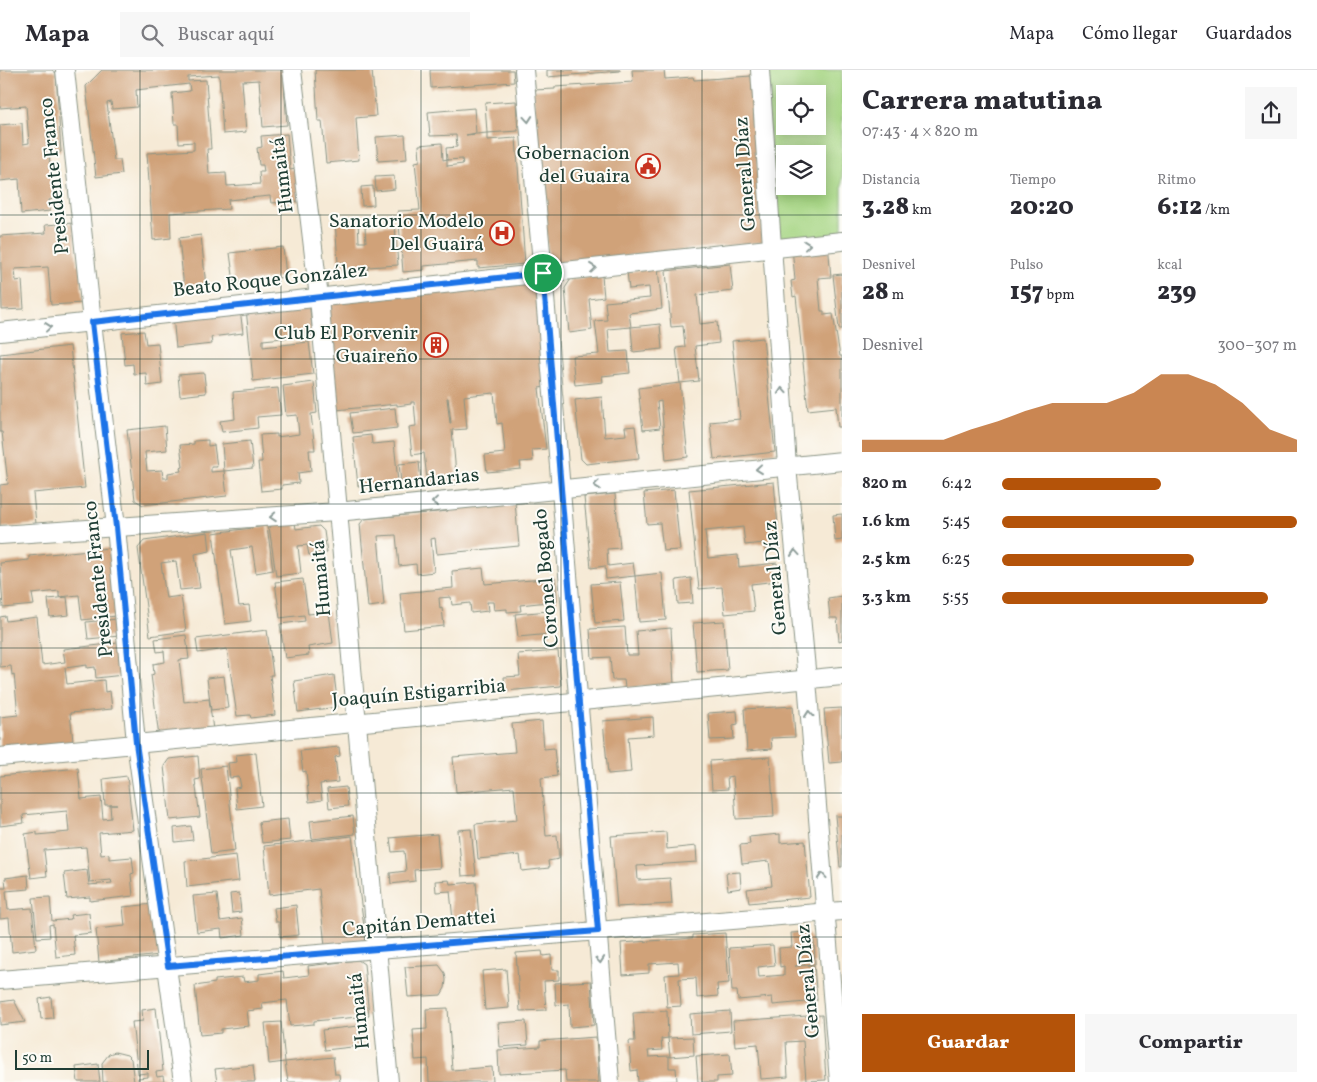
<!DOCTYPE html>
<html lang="es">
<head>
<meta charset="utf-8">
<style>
	body { margin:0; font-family:Vollkorn,serif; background:#f7f7f7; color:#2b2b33; height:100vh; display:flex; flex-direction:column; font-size:19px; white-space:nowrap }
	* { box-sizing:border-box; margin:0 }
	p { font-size:16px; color:#7c7c81 }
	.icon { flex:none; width:28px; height:28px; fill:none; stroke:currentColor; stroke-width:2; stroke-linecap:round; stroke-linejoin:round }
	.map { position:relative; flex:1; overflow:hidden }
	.side { display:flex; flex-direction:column; background:#fff; width:475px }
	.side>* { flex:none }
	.fabs { position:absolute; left:776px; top:15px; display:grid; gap:10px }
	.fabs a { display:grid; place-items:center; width:50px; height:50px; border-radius:0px; background:#fff; box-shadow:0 2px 12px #0003; font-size:25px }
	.scale { position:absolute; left:15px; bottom:12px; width:134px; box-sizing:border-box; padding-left:5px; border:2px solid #1f3d34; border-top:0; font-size:14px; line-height:18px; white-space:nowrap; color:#1f3d34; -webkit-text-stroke:4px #fdfcf7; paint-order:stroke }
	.pin { position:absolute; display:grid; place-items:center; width:42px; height:42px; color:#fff; margin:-21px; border:2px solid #fff; border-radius:50%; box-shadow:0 1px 5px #0007 }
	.round { display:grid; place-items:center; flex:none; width:52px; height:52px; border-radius:0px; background:#f7f7f7 }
	.summary { display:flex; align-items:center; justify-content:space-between; height:85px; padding:0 20px }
	h1 { font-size:28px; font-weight:800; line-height:38px }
	.figures { display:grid; grid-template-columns:repeat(3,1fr); gap:8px; height:85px; padding:5px 20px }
	.figures div { display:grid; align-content:center }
	.figures b { font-size:25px; font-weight:800 }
	.figures small { font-size:14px; font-weight:400 }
	.figures p { font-size:14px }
	.chart { height:140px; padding:10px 20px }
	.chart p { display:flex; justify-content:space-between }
	.chart svg { width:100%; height:90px; margin-top:5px; fill:#b45309; opacity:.7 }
	.cta { display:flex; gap:10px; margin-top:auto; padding:10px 20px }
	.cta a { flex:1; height:58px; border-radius:0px; background:#b45309; color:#fff; font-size:20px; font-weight:800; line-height:58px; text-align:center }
	.cta a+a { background:#f7f7f7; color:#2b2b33 }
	ul { padding:0 20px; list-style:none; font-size:16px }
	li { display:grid; grid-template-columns:80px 60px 1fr; align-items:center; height:38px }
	li i { height:12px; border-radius:6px; background:#b45309 }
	header { display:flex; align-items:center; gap:30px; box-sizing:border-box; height:70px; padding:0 25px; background:#fff; border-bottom:1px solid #e1e1e2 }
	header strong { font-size:24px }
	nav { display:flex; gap:28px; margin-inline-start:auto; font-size:18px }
	.search { width:350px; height:45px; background:#f7f7f7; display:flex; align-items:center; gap:12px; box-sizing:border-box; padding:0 18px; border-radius:0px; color:#7c7c81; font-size:19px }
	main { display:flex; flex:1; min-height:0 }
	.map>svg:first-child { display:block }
</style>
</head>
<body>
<header>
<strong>Mapa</strong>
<div class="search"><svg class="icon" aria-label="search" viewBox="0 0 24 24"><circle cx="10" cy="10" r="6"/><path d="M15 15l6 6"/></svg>Buscar aquí</div>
<nav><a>Mapa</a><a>Cómo llegar</a><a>Guardados</a></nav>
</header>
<main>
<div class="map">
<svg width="842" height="1012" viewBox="0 0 842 1012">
	<rect width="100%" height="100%" fill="#fdfcf7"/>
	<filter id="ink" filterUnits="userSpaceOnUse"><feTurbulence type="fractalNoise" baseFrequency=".02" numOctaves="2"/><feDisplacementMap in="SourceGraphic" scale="10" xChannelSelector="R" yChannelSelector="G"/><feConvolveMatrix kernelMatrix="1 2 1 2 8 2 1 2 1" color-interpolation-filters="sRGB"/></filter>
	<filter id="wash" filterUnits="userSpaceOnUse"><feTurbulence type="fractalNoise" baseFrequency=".0096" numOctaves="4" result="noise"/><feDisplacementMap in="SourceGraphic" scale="20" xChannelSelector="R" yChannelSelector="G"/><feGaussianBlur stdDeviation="1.12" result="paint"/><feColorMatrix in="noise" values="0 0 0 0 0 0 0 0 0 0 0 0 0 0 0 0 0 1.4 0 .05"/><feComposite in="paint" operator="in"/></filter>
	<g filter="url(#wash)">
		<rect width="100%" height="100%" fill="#f6ead6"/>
		<path fill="#a6d583" stroke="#62895c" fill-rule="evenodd" d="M765 0H842V167L777 174ZM785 24H818V56H785ZM785 84H818V116H785Z"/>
		<g id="blocks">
			<g fill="#d0a279" fill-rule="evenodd">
				<path d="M0 0H52L56 3 61 82 49 83 53 129 49 130 50 141 21 144 19 109 0 111V55L22 53 23 74 29 73 26 36 0 38Z"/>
				<path d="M102 0H283L287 55 263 57 259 10 242 11 246 62 223 64 219 5 188 7V11L206 10 211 79H207L209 104 226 103 227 116 260 114 259 102H264L263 95H259L257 78 262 77 261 66 287 64 290 100 296 99 299 131 271 133 270 126 228 130 229 139 170 143 171 168 153 170 147 83 194 80V72L179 73 178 54H174L172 23 190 21 189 14 136 20 137 37 112 39 111 32 107 33 114 90H120L122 104 96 107 86 16Z"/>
				<path d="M315 0H372L376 46 356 48 359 90 326 93 322 51H318Z"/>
				<path d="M430 0H513L514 12 431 18Z"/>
				<path d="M547 0H620V1L547 7Z"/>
				<path d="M632 0H664L665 9 693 7 694 10 751 6 763 172 549 194 533 20 555 19V17L633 12Z"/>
				<path d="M516 31 518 61 487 63 485 33Z"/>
				<path d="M474 38 476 63 466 65 487 63V70L516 68 525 194 478 198V191L424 196V200L403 202 398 141 420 140 415 92 420 91 419 75 442 73 443 90 447 89V96L463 94 462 89 447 90 446 78 457 77 456 65 430 66 428 42Z"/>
				<path d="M405 65 407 89 378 91 376 67Z"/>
				<path d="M394 106 395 119 376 121 375 107Z"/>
				<path d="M373 116 374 135 362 136 361 117Z"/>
				<path d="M358 149 359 172H366L365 157 395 155 398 195 368 197V200L346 202 345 192 338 193 335 151Z"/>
				<path d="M74 153 77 195H80L83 233 51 235 48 197 15 199 16 211 22 210 24 239 2 240 0 166 46 163 45 155Z"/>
				<path d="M201 165 206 217 184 219 179 168Z"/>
				<path d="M828 173 831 207 818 208 821 241H824V245L833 244 840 286H842V357H838L836 337 808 340 796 226 793 227 791 211 795 210 792 177Z"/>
				<path d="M283 177 286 207 234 213 230 183Z"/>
				<path d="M730 194 733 221 697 225 700 254 717 252 719 273 695 276 699 311 680 313 676 278 685 277 683 256 671 257 666 201Z"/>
				<path d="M658 198 662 239 629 243 631 257 608 259 610 282 628 281 630 303 602 306 603 312 575 315 572 286 599 284 595 251 607 250 605 232 650 228 649 217 629 219 627 202Z"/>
				<path d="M842 204V259H839L833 205Z"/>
				<path d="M602 206 604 227 589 229 592 260 569 263 565 218 571 209Z"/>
				<path d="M536 210 545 317 539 318 546 379 532 380 533 391 520 392 521 399 487 402 485 385 505 383 502 353 497 354 494 323 464 326 467 359 452 360 457 414 428 417 424 383 412 385 409 357 416 356 414 332H411V334L397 336V334L336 340 325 233ZM447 328H448L451 353H450Z"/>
				<path d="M309 231 313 265 263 270V277L309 272 313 304 253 311 246 238Z"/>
				<path d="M240 239 243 263 211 267 212 274 176 278 173 246Z"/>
				<path d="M660 254 662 279 633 282 631 257Z"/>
				<path d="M144 261 146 274 158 273 162 314 147 316 146 303 134 304 133 294 125 295 122 263Z"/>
				<path d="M763 268 775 382 714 389 710 352 740 349 732 271Z"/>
				<path d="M70 276 85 418 33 423 36 454 0 458V415L8 414 2 362H0V284Z"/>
				<path d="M204 303 206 323 180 326 178 305Z"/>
				<path d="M314 312 317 343 311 344 315 380H309L311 401 298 403 299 413 282 415V419L261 421 258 392H262L260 365 277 364V367L299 364 297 345 286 346 283 316Z"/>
				<path d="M680 313 688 387 666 390 661 331 657 332 660 358 643 360 638 318Z"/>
				<path d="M278 318 281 345 257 347 258 358 222 362 220 351 235 349 233 322Z"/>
				<path d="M602 327 605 367 626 365 625 357 635 356 639 388 586 394 581 389 575 330Z"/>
				<path d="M395 338 397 358 353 363 350 343Z"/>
				<path d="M165 356 167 380 145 382 147 401 162 400 163 408H168V403L181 401 180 398 183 397 180 375 194 374V371L208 370V376L214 375 217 397H211V402L224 401 227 426 143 435 135 430 127 360Z"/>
				<path d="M371 365 372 374 394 372 398 412 358 416 353 367Z"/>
				<path d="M250 371 253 398 224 401 222 374Z"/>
				<path d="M419 392 421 411 401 413 399 394Z"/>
				<path d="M774 412 780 478 765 480 764 473 745 475 743 457 705 461 708 488 738 485 739 497 777 493 778 511 751 514 754 541 725 544 722 517 699 519 689 420Z"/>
				<path d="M674 420 680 480 663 481 660 453 647 454 644 423Z"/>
				<path d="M615 424 620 478 607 479 608 496 633 493 635 506 606 509 605 496 591 498 584 427Z"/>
				<path d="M515 432 519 476 437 484 435 468 431 469 434 502 417 504 416 494 399 496 396 465 378 466 384 535 368 537 360 454 364 449 448 441V439Z"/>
				<path d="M842 444V470L835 471 833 445Z"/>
				<path d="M295 453 296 459 319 456 324 461 327 483 309 485 307 475 298 476 301 503 276 506 269 456Z"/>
				<path d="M267 456 273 500 256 503 252 477 231 480 239 536 249 535 251 551 225 554 213 463Z"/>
				<path d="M208 462 210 481 195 484 200 518 180 520 176 491 161 493 166 528 181 526 186 561 150 566 138 478 144 471Z"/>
				<path d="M109 478 116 546 82 550 79 525 59 527V521L32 524 34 535 3 538 0 493 29 490V486Z"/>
				<path d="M483 498 485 514 555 508 557 531 520 535 521 541 507 542V539L494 540 493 532H487L488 541 471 543 470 533 452 535 451 527 439 528 440 539 442 538 444 556 404 560 400 523 453 518 452 501Z"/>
				<path d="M662 503 666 550 639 552 635 506Z"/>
				<path d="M691 508 693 533 678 534 676 510Z"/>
				<path d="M303 509 308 544 329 542 333 573 308 577 309 585 285 588 280 554 305 551 304 545 280 548 275 512Z"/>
				<path d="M620 512 624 551 595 553 591 514Z"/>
				<path d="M842 526V570L839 571 837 548H830L828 528Z"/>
				<path d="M67 527 69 545 50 547 48 529Z"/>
				<path d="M549 541 551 564 518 567 515 544Z"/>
				<path d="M5 546 6 551 37 547 42 595 65 592 63 579 119 573 123 605 96 608 95 597 87 598V595L65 598 67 614 104 610 105 622 110 621 112 639 70 643 73 671 0 684V647L18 645 14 604 12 605 11 596 0 597V547Z"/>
				<path d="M117 549 119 566 88 569 86 552Z"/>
				<path d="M724 551 728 600 697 602 693 553Z"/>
				<path d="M625 557 627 585H638L636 561 671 558 674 615 625 618 624 610H612L610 587 592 588 590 559Z"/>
				<path d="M267 560 273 605H270L275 645 251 648 250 645 237 646 227 579 198 583 196 569Z"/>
				<path d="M186 565 189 589 179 590 184 632 209 629 213 660 159 667 151 605 154 604 153 594 165 592 164 581 157 582 155 569Z"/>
				<path d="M558 581 561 616 505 621 504 607 520 606 518 584Z"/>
				<path d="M334 605 338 637 298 642 294 611Z"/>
				<path d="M224 606 228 638 211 640 207 608Z"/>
				<path d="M793 636 795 667 771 668 772 679 747 681 744 639Z"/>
				<path d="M842 638V692L829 693 824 639Z"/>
				<path d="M737 641 738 654 733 655 734 669 710 670 708 643Z"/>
				<path d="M653 647 654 665 628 667 631 702 608 704 603 651Z"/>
				<path d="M542 651 544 679 554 678 557 706 541 708 546 766 557 765 559 789 548 791 549 798 522 801 520 785 478 789 475 754 517 750 514 717 456 722 453 687 515 682 512 654Z"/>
				<path d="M339 677 340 686 335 687 338 712 320 714 322 730 309 732 306 701 303 702 300 681Z"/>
				<path d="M256 683 262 736 237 739 235 718 241 717 239 707 230 708 228 693 237 692 236 685Z"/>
				<path d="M198 686 200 709 195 710 200 747 170 750 164 696 169 689Z"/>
				<path d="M770 687 774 747 736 749 733 706 727 707 728 719 712 720 710 691Z"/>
				<path d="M226 696 235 781 211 784 201 699Z"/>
				<path d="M78 698 81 729 101 727 103 749 111 748 110 735H117H105L103 709 127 706 133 760 99 763 101 785 109 784V789L132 787 134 803 131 804 133 826 90 831V827L67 829 64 803 87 800 89 815 112 813 111 810 90 812 86 777 44 780 47 806 31 808 25 764 37 762V765L69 762 67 741 23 745 24 753 0 756V706Z"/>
				<path d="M346 717 348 736 329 738 327 719Z"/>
				<path d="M353 746 355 764 312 769 310 751Z"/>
				<path d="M835 746H842V797H840Z"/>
				<path d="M288 749 290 770 262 773 259 752Z"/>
				<path d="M191 756 193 770 175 772 174 758Z"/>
				<path d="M471 759 476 805 462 806 458 760Z"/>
				<path d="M666 762 667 779 696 776 697 792 637 796 638 810 670 808 672 834 617 837 611 766Z"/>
				<path d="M437 764 440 798 414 800 415 811 391 814 390 803 406 801 404 781 392 782 390 768Z"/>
				<path d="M780 764V773L805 771 810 827 749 833 747 819 772 816 769 791 742 794 740 775 750 774 749 767Z"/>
				<path d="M352 766 366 872 325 876 319 819 269 825 264 776Z"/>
				<path d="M236 785 239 811 187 817 185 791Z"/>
				<path d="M740 802 741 818 728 820 726 803Z"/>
				<path d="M28 805 29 819 6 821 8 840 32 838 36 879 12 882 9 848 0 849V818H6L5 808Z"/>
				<path d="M449 810 450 814 476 812 479 848 453 850 450 821 436 822 435 811Z"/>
				<path d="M239 823 241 842 232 843 230 824Z"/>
				<path d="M217 824 220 851 242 848 244 865 222 868 221 859 197 862 193 826Z"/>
				<path d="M50 827 52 851 71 849 70 845 89 843 91 863 73 865 75 885 56 887 53 854 49 855 50 867 37 868 33 828Z"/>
				<path d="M154 834 159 885 99 892 96 859 125 856 123 837Z"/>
				<path d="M296 835 299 865 280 867 279 852H276L274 838Z"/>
				<path d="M807 862 814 872 815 894 795 896 814 895 817 931 773 935 772 927 738 930 737 921H732L729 878 773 875 775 895 758 897 759 907 784 905V896L780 897 779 878 792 877 791 863Z"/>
				<path d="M725 863 729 913 717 914 718 926 697 928 696 908 679 909 681 936 667 937 665 905 679 904 678 892 649 894V903L623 905 621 873 693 868V865Z"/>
				<path d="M542 881 543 886 551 885 552 900H559V910L544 911 546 940 520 941 516 883Z"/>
				<path d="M358 890 364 894 369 946 314 951V954L290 956 287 930 262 933 263 939 247 941 249 956 221 959V963L200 965 195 916 215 913V910L243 907 244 912 259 910V904L283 901 284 908 309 905 308 896Z"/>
				<path d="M439 895 445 903 446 910 445 918 441 925 408 927 405 897Z"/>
				<path d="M506 899 509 938 485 940 482 901Z"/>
				<path d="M591 911 594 955 570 957 569 934 556 935 555 913Z"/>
				<path d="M51 927 53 948 41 949 39 929Z"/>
				<path d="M14 930 25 952 0 955V932Z"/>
				<path d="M156 938 163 1001 156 1002 157 1007 163 1006 164 1012H138V1008L148 1007V1003L138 1004 132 952 143 951 142 940Z"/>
				<path d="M448 938 452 1000 492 997 493 1012H429L428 989 415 990 413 960 427 959 426 939Z"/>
				<path d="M667 941 668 968 661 969 662 980 648 981 649 987 669 986V998H676L677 1011 638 1012 637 1000 631 1001 629 971H635L633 943Z"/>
				<path d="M730 941 731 961 691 964 690 944Z"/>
				<path d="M822 945 826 1010 806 1011 803 971 786 972 788 1007 761 1009 758 974 735 976 733 951Z"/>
				<path d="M526 951 528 975 500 977 498 953Z"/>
				<path d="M281 952 285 992 269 994 265 953Z"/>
				<path d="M359 956 361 976 325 980 322 960Z"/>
				<path d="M596 967 599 1012H566L565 1000 499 1004 498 980 540 977V971Z"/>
				<path d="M693 967 694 985 670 987 668 968Z"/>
				<path d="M115 982 127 985 131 989 134 1012H103L102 993 109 984Z"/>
				<path d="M730 984 732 1006 717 1007V1012H698L696 986Z"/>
				<path d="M333 987 335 1004H339L340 1012H288L285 992Z"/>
				<path d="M98 994 100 1012H78L76 997Z"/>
				<path d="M253 995 255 1012H217L215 999Z"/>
			</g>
		</g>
	</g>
	<g filter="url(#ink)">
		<use href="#blocks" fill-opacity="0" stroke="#8a9485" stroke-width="1"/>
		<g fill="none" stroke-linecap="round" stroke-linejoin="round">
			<defs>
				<g id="minor">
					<path d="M65 0 92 252 116 457 136 673 183 1012"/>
					<path d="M292 0 319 228 389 1012"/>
					<path d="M524 0 543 203 610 1012"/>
					<path d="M760 0 787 396 807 610 839 1012"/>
					<path d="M0 262 842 171"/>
					<path d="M0 465 337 442 842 391"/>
					<path d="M0 687 842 606"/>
					<path d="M0 910 842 841"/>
				</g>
			</defs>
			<use href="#minor" stroke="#8a9485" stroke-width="20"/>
			<use href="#minor" stroke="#fff" stroke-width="18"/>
		</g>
		<defs><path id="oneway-chevron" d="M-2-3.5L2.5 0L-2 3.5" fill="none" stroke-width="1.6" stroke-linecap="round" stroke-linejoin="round" transform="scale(1.25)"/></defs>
		<g stroke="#8f9e9a">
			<use href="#oneway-chevron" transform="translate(528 49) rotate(85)"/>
			<use href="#oneway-chevron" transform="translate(807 175) rotate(-6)"/>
			<use href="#oneway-chevron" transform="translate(593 198) rotate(-6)"/>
			<use href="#oneway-chevron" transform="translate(48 257) rotate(-6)"/>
			<use href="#oneway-chevron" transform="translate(782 321) rotate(-94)"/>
			<use href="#oneway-chevron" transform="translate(759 399) rotate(174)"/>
			<use href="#oneway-chevron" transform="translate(597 415) rotate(174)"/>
			<use href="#oneway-chevron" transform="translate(435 432) rotate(174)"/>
			<use href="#oneway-chevron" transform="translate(273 447) rotate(176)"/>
			<use href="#oneway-chevron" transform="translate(795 483) rotate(-95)"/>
			<use href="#oneway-chevron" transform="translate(809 644) rotate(-95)"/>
			<use href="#oneway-chevron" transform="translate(822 806) rotate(-95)"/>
			<use href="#oneway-chevron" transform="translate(600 890) rotate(85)"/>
		</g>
	</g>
	<g fill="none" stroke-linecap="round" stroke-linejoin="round" filter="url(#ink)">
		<defs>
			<path id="route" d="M543 203 598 861 168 896 136 673 116 457 92 252Z"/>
		</defs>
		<use href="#route" stroke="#fff" stroke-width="10"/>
		<use href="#route" stroke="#1a73e8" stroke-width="6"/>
	</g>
	<path fill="none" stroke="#1f3d34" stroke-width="1" stroke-opacity="0.55" d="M140 0V1012M281 0V1012M421 0V1012M561 0V1012M702 0V1012M0 145H842M0 289H842M0 434H842M0 578H842M0 723H842M0 867H842"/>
	<defs>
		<symbol id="civic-ring" viewBox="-11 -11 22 22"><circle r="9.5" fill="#fdfcf7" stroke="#c8321e" stroke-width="1.5"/><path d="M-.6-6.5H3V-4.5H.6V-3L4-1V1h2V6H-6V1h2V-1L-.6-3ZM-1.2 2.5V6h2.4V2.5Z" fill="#c8321e"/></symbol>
		<symbol id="hospital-ring" viewBox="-11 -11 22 22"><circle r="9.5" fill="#fdfcf7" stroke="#c8321e" stroke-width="1.5"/><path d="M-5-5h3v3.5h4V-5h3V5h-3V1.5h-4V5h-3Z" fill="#c8321e"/></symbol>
		<symbol id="building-ring" viewBox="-11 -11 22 22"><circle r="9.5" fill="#fdfcf7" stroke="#c8321e" stroke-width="1.5"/><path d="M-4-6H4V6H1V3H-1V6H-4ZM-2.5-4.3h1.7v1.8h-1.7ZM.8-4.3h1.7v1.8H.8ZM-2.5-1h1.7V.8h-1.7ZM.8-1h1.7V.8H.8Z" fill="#c8321e"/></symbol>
	</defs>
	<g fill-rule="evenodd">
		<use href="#civic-ring" x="634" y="82" width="28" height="28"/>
		<use href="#hospital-ring" x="488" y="149" width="28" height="28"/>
		<use href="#building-ring" x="422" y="261" width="28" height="28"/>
	</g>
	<g text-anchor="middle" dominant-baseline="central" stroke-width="4" stroke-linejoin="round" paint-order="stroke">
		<g font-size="20" fill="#1f3d34" stroke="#fdfcf7" text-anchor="end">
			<text x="630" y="84">Gobernacion<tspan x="630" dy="23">del Guaira</tspan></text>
			<text x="484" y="152">Sanatorio Modelo<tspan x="484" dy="23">Del Guairá</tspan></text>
			<text x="418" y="264">Club El Porvenir<tspan x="418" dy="23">Guaireño</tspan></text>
		</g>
		<g font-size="20" fill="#1f3d34" stroke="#fdfcf7">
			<text transform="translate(746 104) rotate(-94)">General Díaz</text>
			<text transform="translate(283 105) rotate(-97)">Humaitá</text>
			<text transform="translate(55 106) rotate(-96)">Presidente Franco</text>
			<text transform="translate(270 211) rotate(-6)">Beato Roque González</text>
			<text transform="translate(419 412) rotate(-6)">Hernandarias</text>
			<text transform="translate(322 508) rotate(-95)">Humaitá</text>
			<text transform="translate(547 508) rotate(-95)">Coronel Bogado</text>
			<text transform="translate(776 508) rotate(-95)">General Díaz</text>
			<text transform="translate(99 509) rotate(-96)">Presidente Franco</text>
			<text transform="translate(419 624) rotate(-5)">Joaquín Estigarribia</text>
			<text transform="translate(419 854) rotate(-5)">Capitán Demattei</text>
			<text transform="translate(809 911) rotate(-95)">General Díaz</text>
			<text transform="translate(360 941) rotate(-96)">Humaitá</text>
		</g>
	</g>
</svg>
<div class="fabs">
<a><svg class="icon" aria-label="locate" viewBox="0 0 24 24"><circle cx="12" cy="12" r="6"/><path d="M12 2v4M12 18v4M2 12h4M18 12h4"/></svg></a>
<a><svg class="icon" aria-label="layers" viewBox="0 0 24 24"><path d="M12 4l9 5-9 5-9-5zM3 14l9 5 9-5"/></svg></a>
</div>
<div class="scale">50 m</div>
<div class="pin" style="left:543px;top:203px;background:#1e9e55"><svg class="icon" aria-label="arrive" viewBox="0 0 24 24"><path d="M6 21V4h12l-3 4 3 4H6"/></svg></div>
</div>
<section class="side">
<div class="summary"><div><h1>Carrera matutina</h1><p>07:43 · 4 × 820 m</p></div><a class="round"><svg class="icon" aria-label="share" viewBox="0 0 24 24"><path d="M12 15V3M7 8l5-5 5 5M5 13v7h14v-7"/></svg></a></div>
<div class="figures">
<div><p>Distancia</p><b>3.28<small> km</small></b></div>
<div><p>Tiempo</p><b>20:20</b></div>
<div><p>Ritmo</p><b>6:12<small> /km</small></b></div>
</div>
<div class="figures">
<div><p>Desnivel</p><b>28<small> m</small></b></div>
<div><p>Pulso</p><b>157<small> bpm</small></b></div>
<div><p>kcal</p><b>239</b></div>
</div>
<div class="chart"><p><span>Desnivel</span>300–307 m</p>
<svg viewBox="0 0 160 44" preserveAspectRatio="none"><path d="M0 44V38L10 38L20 38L30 38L40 33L50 29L60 24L70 20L80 20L90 20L100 15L110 6L120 6L130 11L140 20L150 33L160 38V44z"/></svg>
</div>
<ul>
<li><b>820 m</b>6:42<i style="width:54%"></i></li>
<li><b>1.6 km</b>5:45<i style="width:100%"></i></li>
<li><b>2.5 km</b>6:25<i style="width:65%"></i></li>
<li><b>3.3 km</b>5:55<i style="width:90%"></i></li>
</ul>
<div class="cta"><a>Guardar</a><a>Compartir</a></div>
</section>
</main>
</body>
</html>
